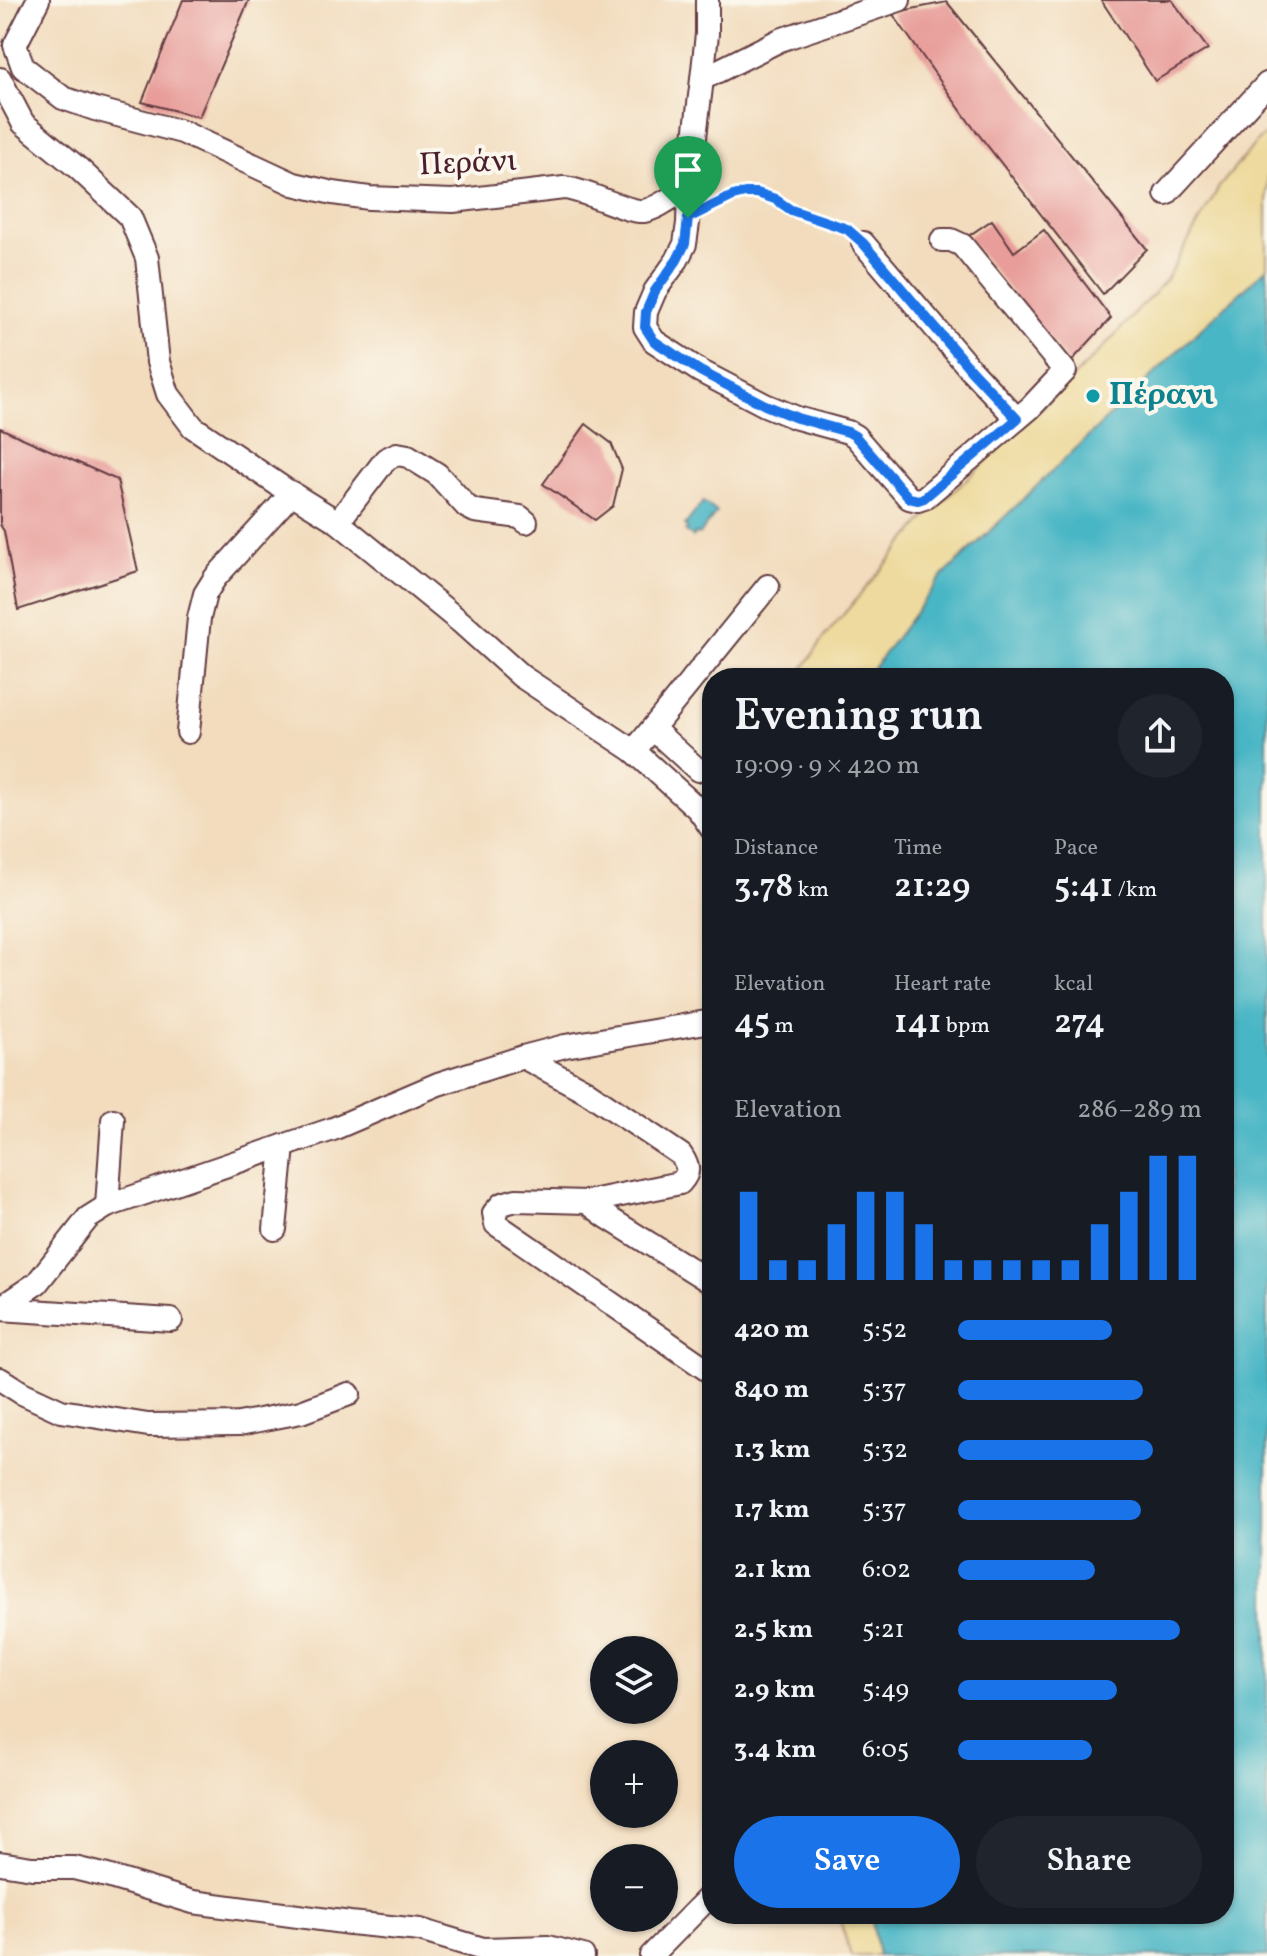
<!DOCTYPE html>
<html lang="en">
<head>
<meta charset="utf-8">
<style>
	body { margin:0; font-family:Vollkorn,serif; background:#20242c; color:#f1f3f6; height:100vh; display:flex; flex-direction:column; font-size:30px; white-space:nowrap }
	* { box-sizing:border-box; margin:0 }
	p { font-size:26px; color:#9ea1a6 }
	.icon { flex:none; width:44px; height:44px; fill:none; stroke:currentColor; stroke-width:2; stroke-linecap:round; stroke-linejoin:round }
	.map { position:relative; flex:1; overflow:hidden }
	.drawer { position:absolute; left:702px; top:668px; width:532px; height:1256px; display:flex; flex-direction:column; background:#171b24; border-radius:32px; box-shadow:0 2px 6px #0004 }
	.drawer>* { flex:none }
	.controls { position:absolute; left:590px; top:1636px; display:grid; gap:16px }
	.controls a { display:grid; place-items:center; width:88px; height:88px; border-radius:50%; background:#171b24; box-shadow:0 2px 6px #0004; font-size:40px }
	.pin { position:absolute; display:grid; place-items:center; width:68px; height:68px; color:#fff; margin:-82px -34px; border-radius:50% 50% 50% 0; rotate:-45deg; box-shadow:0 0 8px #0007 }
	.pin .icon { rotate:45deg }
	.round { display:grid; place-items:center; flex:none; width:84px; height:84px; border-radius:42px; background:#20242c }
	.head { display:flex; align-items:center; justify-content:space-between; height:136px; padding:0 32px }
	h1 { font-size:44px; font-weight:600; line-height:60px }
	.stats { display:grid; grid-template-columns:repeat(3,1fr); gap:12px; height:136px; padding:8px 32px }
	.stats div { display:grid; align-content:center }
	.stats b { font-size:34px; font-weight:600 }
	.stats small { font-size:22px; font-weight:400 }
	.stats p { font-size:22px }
	.chart { height:224px; padding:16px 32px }
	.chart p { display:flex; justify-content:space-between }
	.chart svg { width:100%; height:144px; margin-top:8px; stroke:#1a73e8; stroke-width:6 }
	.button { display:flex; gap:16px; margin-top:auto; padding:16px 32px }
	.button a { flex:1; height:92px; border-radius:48px; background:#1a73e8; color:#fff; font-size:32px; font-weight:600; line-height:92px; text-align:center }
	.button a+a { background:#20242c; color:#f1f3f6 }
	ul { padding:0 32px; list-style:none; font-size:26px }
	li { display:grid; grid-template-columns:128px 96px 1fr; align-items:center; height:60px }
	li i { height:20px; border-radius:10px; background:#1a73e8 }
	.map>svg:first-child { display:block }
</style>
</head>
<body>
<div class="map">
<svg width="1267" height="1956" viewBox="0 0 1267 1956">
	<rect width="100%" height="100%" fill="#fbf7ec"/>
	<filter id="ink" filterUnits="userSpaceOnUse"><feTurbulence type="fractalNoise" baseFrequency=".0125" numOctaves="2"/><feDisplacementMap in="SourceGraphic" scale="16" xChannelSelector="R" yChannelSelector="G"/><feConvolveMatrix kernelMatrix="1 2 1 2 8 2 1 2 1" color-interpolation-filters="sRGB"/></filter>
	<filter id="wash" filterUnits="userSpaceOnUse"><feTurbulence type="fractalNoise" baseFrequency=".006" numOctaves="4" result="noise"/><feDisplacementMap in="SourceGraphic" scale="32" xChannelSelector="R" yChannelSelector="G"/><feGaussianBlur stdDeviation="1.8" result="paint"/><feColorMatrix in="noise" values="0 0 0 0 0 0 0 0 0 0 0 0 0 0 0 0 0 1.4 0 .05"/><feComposite in="paint" operator="in"/></filter>
	<g filter="url(#wash)">
		<rect width="100%" height="100%" fill="#f2dcbd"/>
		<g fill="#eeda9e" stroke="#9c7c64" stroke-width="2">
			<path d="M1267 134V268L1187 342 941 578 866 678H797L825 636 927 516 1007 442 1102 349 1166 280 1219 187 1258 140Z"/>
			<path d="M838 1914H871L878 1956H851Z"/>
		</g>
		<g fill="#4ab6c5" stroke="#4a6a78" stroke-width="2">
			<path d="M1267 268V1956H878L871 1914H1224V678H866L941 578 1187 342Z"/>
			<path d="M703 502 717 512 699 535 696 533 693 537 685 531 688 528 685 525Z"/>
		</g>
		<g id="blocks">
			<g fill="#e89d9a">
				<path d="M183 0H249L199 117 142 102Z"/>
				<path d="M1101 0H1172L1208 49 1155 81Z"/>
				<path d="M947 2 1147 249 1103 294 969 122 892 13Z"/>
				<path d="M992 220 1014 252 1044 230 1111 318 1069 364 967 237Z"/>
				<path d="M586 424 611 443 622 469 613 506 595 520 543 484Z"/>
				<path d="M0 428 117 480 138 571 18 610 4 531 0 525Z"/>
			</g>
		</g>
	</g>
	<g filter="url(#ink)">
		<use href="#blocks" fill-opacity="0" stroke="#633b41" stroke-width="2"/>
		<g fill="none" stroke-linecap="round" stroke-linejoin="round">
			<defs>
				<g id="minor">
					<path d="M38 0 15 45 23 67 63 98 95 109 182 132 294 184 333 193 369 198 453 201 564 188C587 190 627 213 644 211 659 208 676 194 689 187L702 79 780 40 899 0"/>
					<path d="M0 79 23 123 79 169 130 217 147 258 158 362 168 394 193 427 283 488 338 522 463 624 521 676 634 751 698 809 712 829"/>
					<path d="M702 79 707 34V0"/>
					<path d="M689 187 688 223 685 244 677 260 655 291 646 312 645 327 654 341 700 371 765 405 797 418 848 432 855 436 909 498 918 500 924 498 1030 408 1065 371 962 245 951 240H942"/>
					<path d="M1166 194 1267 84"/>
					<path d="M863 243 971 370 1017 419"/>
					<path d="M338 522 386 459 397 454 408 456 437 474 467 507 475 511 520 517 526 522"/>
					<path d="M653 729 698 770"/>
					<path d="M188 732 199 618 205 594 215 578 292 493"/>
					<path d="M634 751 768 586"/>
					<path d="M523 1057 586 1091 681 1155C689 1167 690 1172 680 1183L587 1202 516 1200 502 1204 494 1213 496 1224 712 1373"/>
					<path d="M587 1202 607 1217 712 1283"/>
					<path d="M107 1206 113 1120"/>
					<path d="M275 1229 283 1146"/>
					<path d="M0 1308 37 1283 88 1218 107 1206 333 1129 438 1084 523 1057 565 1046 712 1021"/>
					<path d="M0 1309 171 1320"/>
					<path d="M0 1379 22 1393 61 1411 148 1425 239 1424 301 1412 349 1394"/>
					<path d="M0 1863 32 1868H74L107 1876 193 1902 350 1923 420 1930 483 1949 548 1947 583 1956"/>
					<path d="M651 1956 712 1894"/>
				</g>
			</defs>
			<use href="#minor" stroke="#633b41" stroke-width="26"/>
			<path stroke="#633b41" stroke-width="3" stroke-dasharray="2 6" stroke-linecap="butt" d="M706 209C730 197 751 186 777 201 783 204 787 208 793 211 810 219 829 223 847 229L851 232"/>
			<use href="#minor" stroke="#fff" stroke-width="22"/>
		</g>
	</g>
	<g fill="none" stroke-linecap="round" stroke-linejoin="round" filter="url(#ink)">
		<defs>
			<path id="route" d="M745 193H757L775 199 791 210 847 229 863 243 971 370 1017 419 924 498 918 500 909 498 855 436 848 432 797 418 765 405 700 371 654 341 645 327 646 312 655 291 677 260 685 244 688 218 733 196Z"/>
		</defs>
		<use href="#route" stroke="#fff" stroke-width="16"/>
		<use href="#route" stroke="#1a73e8" stroke-width="10"/>
	</g>
	<circle fill="#0f9aa8" stroke="#fbf7ec" stroke-width="3" cx="1093" cy="396" r="8"/>
	<g text-anchor="middle" dominant-baseline="central" stroke-width="8" stroke-linejoin="round" paint-order="stroke">
		<g font-size="32" fill="#4a1f2b" stroke="#fbf7ec">
			<text transform="translate(468 164) rotate(-3)">Περάνι</text>
		</g>
		<g font-size="32" font-weight="bold" fill="#0d838f" stroke="#fbf7ec" text-anchor="start">
			<text x="1109" y="396">Πέρανι</text>
		</g>
	</g>
</svg>
<div class="controls">
<a><svg class="icon" aria-label="layers" viewBox="0 0 24 24"><path d="M12 4l9 5-9 5-9-5zM3 14l9 5 9-5"/></svg></a>
<a>+</a>
<a>−</a>
</div>
<div class="pin" style="left:688px;top:218px;background:#1e9e55"><svg class="icon" aria-label="arrive" viewBox="0 0 24 24"><path d="M6 21V4h12l-3 4 3 4H6"/></svg></div>
<section class="drawer">
<div class="head"><div><h1>Evening run</h1><p>19:09 · 9 × 420 m</p></div><a class="round"><svg class="icon" aria-label="share" viewBox="0 0 24 24"><path d="M12 15V3M7 8l5-5 5 5M5 13v7h14v-7"/></svg></a></div>
<div class="stats">
<div><p>Distance</p><b>3.78<small> km</small></b></div>
<div><p>Time</p><b>21:29</b></div>
<div><p>Pace</p><b>5:41<small> /km</small></b></div>
</div>
<div class="stats">
<div><p>Elevation</p><b>45<small> m</small></b></div>
<div><p>Heart rate</p><b>141<small> bpm</small></b></div>
<div><p>kcal</p><b>274</b></div>
</div>
<div class="chart"><p><span>Elevation</span>286–289 m</p>
<svg viewBox="0 0 160 44" preserveAspectRatio="none"><path d="M5 44V17M15 44V38M25 44V38M35 44V27M45 44V17M55 44V17M65 44V27M75 44V38M85 44V38M95 44V38M105 44V38M115 44V38M125 44V27M135 44V17M145 44V6M155 44V6"/></svg>
</div>
<ul>
<li><b>420 m</b>5:52<i style="width:63%"></i></li>
<li><b>840 m</b>5:37<i style="width:76%"></i></li>
<li><b>1.3 km</b>5:32<i style="width:80%"></i></li>
<li><b>1.7 km</b>5:37<i style="width:75%"></i></li>
<li><b>2.1 km</b>6:02<i style="width:56%"></i></li>
<li><b>2.5 km</b>5:21<i style="width:91%"></i></li>
<li><b>2.9 km</b>5:49<i style="width:65%"></i></li>
<li><b>3.4 km</b>6:05<i style="width:55%"></i></li>
</ul>
<div class="button"><a>Save</a><a>Share</a></div>
</section>
</div>
</body>
</html>
